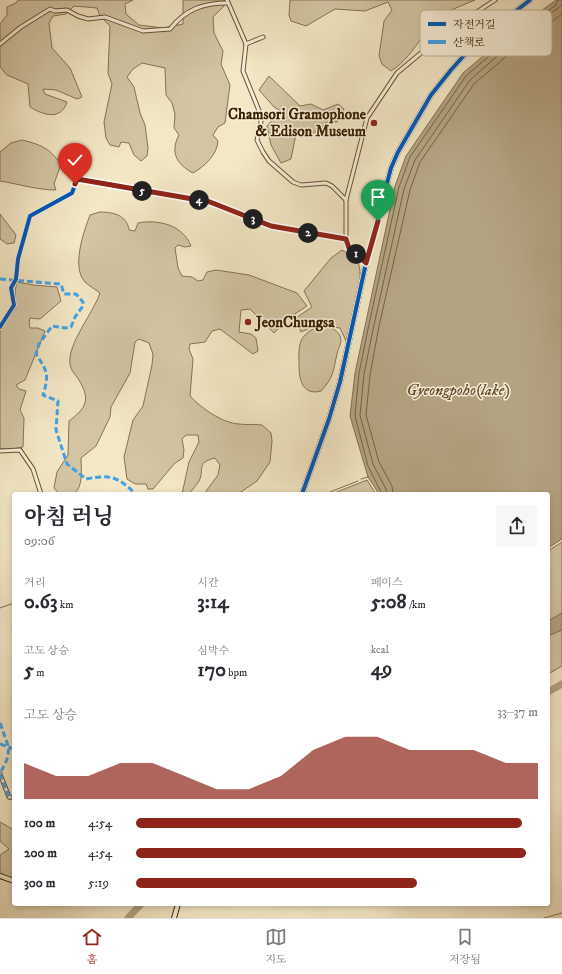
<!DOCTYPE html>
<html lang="ko">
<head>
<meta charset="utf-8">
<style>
	body { margin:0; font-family:"IM FELL DW Pica","Noto Serif KR",serif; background:#f7f7f7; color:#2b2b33; height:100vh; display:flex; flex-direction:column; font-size:15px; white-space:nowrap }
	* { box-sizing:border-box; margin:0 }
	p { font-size:13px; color:#7c7c81 }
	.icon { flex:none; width:22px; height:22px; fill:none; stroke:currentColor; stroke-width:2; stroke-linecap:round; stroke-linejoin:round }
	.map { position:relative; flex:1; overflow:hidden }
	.panel { position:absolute; left:12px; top:492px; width:538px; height:414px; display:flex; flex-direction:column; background:#fff; border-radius:4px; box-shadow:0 2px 6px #0003 }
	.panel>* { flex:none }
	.pin { position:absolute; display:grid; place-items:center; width:34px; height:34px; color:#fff; margin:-41px -17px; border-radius:50% 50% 50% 0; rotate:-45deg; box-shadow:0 0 4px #0007 }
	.pin .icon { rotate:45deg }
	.km { position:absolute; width:20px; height:20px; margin:-10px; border-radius:50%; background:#222; color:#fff; font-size:11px; line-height:20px; text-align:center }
	.round { display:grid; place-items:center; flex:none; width:42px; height:42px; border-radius:4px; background:#f7f7f7 }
	.headline { display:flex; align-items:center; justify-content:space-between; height:68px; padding:0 12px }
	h1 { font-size:22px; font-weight:700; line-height:30px }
	.stats { display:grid; grid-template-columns:repeat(3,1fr); gap:6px; height:68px; padding:4px 12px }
	.stats div { display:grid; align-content:center }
	.stats b { font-size:20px; font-weight:700 }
	.stats small { font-size:11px; font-weight:400 }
	.stats p { font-size:11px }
	.chart { height:112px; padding:8px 12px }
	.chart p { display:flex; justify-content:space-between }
	.chart svg { width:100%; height:72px; margin-top:4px; fill:#8f2418; opacity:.7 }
	ul { padding:0 12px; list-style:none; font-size:13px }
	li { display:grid; grid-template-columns:64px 48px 1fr; align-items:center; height:30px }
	li i { height:10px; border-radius:5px; background:#8f2418 }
	.dock { display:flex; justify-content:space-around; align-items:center; height:56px; border-top:1px solid #e1e1e2; background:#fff; font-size:11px; color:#7c7c81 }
	.dock a { display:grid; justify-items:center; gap:2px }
	.dock .on { color:#8f2418 }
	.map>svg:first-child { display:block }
</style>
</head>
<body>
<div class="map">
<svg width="562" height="918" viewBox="0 0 562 918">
	<rect width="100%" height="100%" fill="#f3e7c5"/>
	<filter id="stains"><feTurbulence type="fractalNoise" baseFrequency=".005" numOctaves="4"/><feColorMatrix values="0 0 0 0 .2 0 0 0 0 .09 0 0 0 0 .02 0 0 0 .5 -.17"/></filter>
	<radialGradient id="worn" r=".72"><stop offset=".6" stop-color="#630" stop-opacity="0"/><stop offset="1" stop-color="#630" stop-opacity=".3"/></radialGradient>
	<g fill="#d3c5a4" stroke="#867252">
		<path d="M18 0H133L125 4 126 14 139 25 163 28 183 24V0H225L224 6 213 17 214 33 223 51 221 64 230 85 225 123 218 127 213 135 218 141C217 155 205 166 193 173 176 164 170 152 179 135L174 128 175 114 172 103 166 95 165 68 142 63 133 69 127 77 134 87 140 113 145 125 148 148 147 156 141 161 134 155 129 143 121 142 119 147 110 145 106 138 104 122 112 84 108 73 110 26 100 16 97 8 74 6 66 14 53 16 49 23 52 48 70 68 82 97 77 99 56 90 43 89 45 94 67 102C61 121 43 115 30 107L28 84 7 75 0 67V24L7 15V7L16 3Z"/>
		<path d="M290 0H475L444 13 421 28 422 37C413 50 405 62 391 71L382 64 379 56 384 21 392 10 388 2 365 11 335 9 306 26 291 21 289 15Z"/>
		<path d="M269 76 300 106 311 104 323 110 338 104 344 109 337 122H327C318 133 310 136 296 134L291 159 281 163 271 145 267 126 281 111 274 107 259 90Z"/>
		<path d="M22 140C42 145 49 148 61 164L54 184 56 190C37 190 19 184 0 181V152L11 143Z"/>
		<path d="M100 212C113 212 127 215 129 230L135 231 138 223C158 219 183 225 191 246L185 247 178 245 175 248 178 268 182 276 192 277 198 281 203 280 207 272 216 270 249 275 297 293 307 306 287 319 274 333 250 309 241 310 239 332 251 334 256 338 258 351 253 354 220 329 212 331 205 342 190 344 189 349 193 359 190 396C201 408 222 423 239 424 246 425 254 424 262 425L271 433 272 441 270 462 257 481 238 494H204L218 475 220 465 215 458C195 463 205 470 199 481 196 486 192 490 189 494H182L189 462 199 442 198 435H186L182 439 184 450 183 458 175 463 153 489H148L146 484H135L127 479 124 457 133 420 143 406 152 365 153 354 149 343 139 339 135 342 130 373 111 407 110 417 96 446 81 458C81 467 84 491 72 494 68 495 63 494 59 494L54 488 57 472 68 455 69 421C86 408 91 400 79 380 75 374 71 371 70 364 67 344 94 312 100 293 95 289 89 286 85 282 71 267 84 231 90 215Z"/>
		<path d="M0 214 16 235 14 243 7 244 0 239Z"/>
		<path d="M342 250C346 253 353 255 356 259 368 273 350 324 346 341L340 328 331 327 327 320 301 332 296 318 312 307 304 291 331 258Z"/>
		<path d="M17 282 33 285 57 287 61 301 40 319 30 318 29 323 30 328H38L45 331 25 380 16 385 19 389 26 391 20 410 24 418 23 447 7 450 0 448V331L16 307 15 291Z"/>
		<path d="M325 324C330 328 338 330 340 336 343 342 338 348 337 354 333 371 334 377 321 391 302 396 299 379 299 364 299 355 298 347 302 339 307 331 316 327 325 324Z"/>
		<path d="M367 480 376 494H332Z"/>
		<path d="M562 542V666L548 674V551Z"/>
		<path d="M0 822 14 830V878L6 879 0 871V855L9 849 0 841Z"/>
	</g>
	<g fill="#b4a382" stroke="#836f4e">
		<path d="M556 0H562V539L548 548V494H379L368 477 350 416 355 373 395 186 406 156 463 73 508 35Z"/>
		<path d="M562 613V630L548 636V621Z"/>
	</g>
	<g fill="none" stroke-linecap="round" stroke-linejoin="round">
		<g stroke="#766242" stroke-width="1">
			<path d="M382 494 368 466 355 416 359 373 369 324 399 187 410 157 466 76 510 38 556 5 558 0"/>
			<path d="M387 494 386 489 373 464 360 415 364 374 374 325 404 189 415 160 470 80 513 42 562 5"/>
			<path d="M393 494 392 486 379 462 366 415 370 375 379 326 410 190 420 162 474 84 517 47 562 14"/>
		</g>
		<g stroke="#836f4e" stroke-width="1">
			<path d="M361 479 368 477"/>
			<path d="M325 494 358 481"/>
			<path d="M0 608 14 603"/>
			<path d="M544 918 562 913"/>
		</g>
		<g stroke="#b4a382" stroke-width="7">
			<path d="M548 692 562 684"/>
			<path d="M128 918 141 904"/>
		</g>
		<defs>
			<g id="street">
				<path d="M227 0 246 44 243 71 260 113 261 122 257 140 263 152 269 161 293 182 301 185 326 183 332 186 346 200"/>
				<path d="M0 44 21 27 50 9 55 11 67 10 78 16 88 19 105 17 143 31 170 29C186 9 203 3 228 3"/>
				<path d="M246 44 263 37"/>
				<path d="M366 263 349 248 346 239V200L367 118 397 73 445 33 495 0"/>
				<path d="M0 327 14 305 11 288 16 279 18 259 30 216 72 193 77 179 210 202 271 226 346 239"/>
				<path d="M0 451 20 450 33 469 41 494"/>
				<path d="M0 774 9 797 14 798"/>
			</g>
			<g id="secondary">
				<path d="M302 494 329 419 340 382 366 263 391 168 398 152 431 95 451 70 475 43 530 0"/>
				<path d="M0 876 14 881"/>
				<path d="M174 918 178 904"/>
			</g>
		</defs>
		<use href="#street" stroke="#685232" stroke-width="5"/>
		<use href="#secondary" stroke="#392001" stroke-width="6"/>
		<use href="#street" stroke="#f7efd9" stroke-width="3"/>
		<use href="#secondary" stroke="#f7efd9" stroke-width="4"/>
		<g stroke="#3fa2e9" stroke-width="3" stroke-dasharray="6 3" stroke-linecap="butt">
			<path d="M0 279 61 284 64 294H76L83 302V306L75 317 71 327 65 328 52 326 39 344 36 354C48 372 49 375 43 395L58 401 56 430 67 464 86 479C112 474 117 477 136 494"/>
			<path d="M0 723C8 747 14 750 0 773"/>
			<path d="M0 744 14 749"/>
			<path d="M0 774 9 797 14 798"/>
		</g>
		<defs>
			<g id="cycleway">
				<path d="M0 327 14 305 11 288 16 279 18 259 30 216 72 193 77 179 210 202 271 226 346 239"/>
				<path d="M302 494 329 419 340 382 366 263 391 168 398 152 431 95 451 70 475 43 530 0"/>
			</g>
		</defs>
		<use href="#cycleway" stroke="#f7efd9" stroke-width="6"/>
		<use href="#cycleway" stroke="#0057b8" stroke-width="4"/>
	</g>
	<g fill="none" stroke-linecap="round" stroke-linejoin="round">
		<defs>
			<path id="route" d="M75 184 77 179 210 202 271 226 346 239 349 248 366 263 378 221"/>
		</defs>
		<use href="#route" stroke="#fff" stroke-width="8"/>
		<use href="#route" stroke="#8f2418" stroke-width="5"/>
	</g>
	<g fill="#8f2418" stroke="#f7efd9" stroke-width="1.5">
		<circle cx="374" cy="123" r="4"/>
		<circle cx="248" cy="322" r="4"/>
	</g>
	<g text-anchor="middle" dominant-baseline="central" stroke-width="3" stroke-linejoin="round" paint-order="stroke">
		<g font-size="15" font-weight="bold" fill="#392001" stroke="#f7efd9" text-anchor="end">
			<text x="366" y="114">Chamsori Gramophone<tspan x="366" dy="17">&amp; Edison Museum</tspan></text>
			<text x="256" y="322" text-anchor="start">JeonChungsa</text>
		</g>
		<g font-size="16" font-style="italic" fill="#644e2e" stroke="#f7efd9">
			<text x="458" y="390">Gyeongpoho(lake)</text>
		</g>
	</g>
	<rect x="420" y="10" width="132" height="46" rx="6" fill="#f7efd9" stroke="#beb198" stroke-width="1"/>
	<rect x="428" y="22" width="18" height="4" fill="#0057b8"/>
	<rect x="428" y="40" width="18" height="4" fill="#3fa2e9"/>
	<g font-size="11" fill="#392001">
		<text x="453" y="28">자전거길</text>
		<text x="453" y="46">산책로</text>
	</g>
	<rect width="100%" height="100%" filter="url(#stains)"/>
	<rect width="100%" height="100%" fill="url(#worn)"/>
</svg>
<div class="pin" style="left:378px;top:221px;background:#1e9e55"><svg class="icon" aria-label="arrive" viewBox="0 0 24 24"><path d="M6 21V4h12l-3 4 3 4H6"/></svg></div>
<div class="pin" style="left:75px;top:184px;background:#d93025"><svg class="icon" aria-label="check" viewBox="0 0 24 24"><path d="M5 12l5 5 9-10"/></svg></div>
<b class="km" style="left:356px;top:254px">1</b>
<b class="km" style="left:308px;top:233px">2</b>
<b class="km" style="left:253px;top:219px">3</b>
<b class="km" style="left:199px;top:200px">4</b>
<b class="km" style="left:142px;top:191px">5</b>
<section class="panel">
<div class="headline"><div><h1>아침 러닝</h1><p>09:06</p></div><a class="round"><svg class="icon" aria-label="share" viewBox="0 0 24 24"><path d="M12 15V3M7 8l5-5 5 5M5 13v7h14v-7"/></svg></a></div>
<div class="stats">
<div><p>거리</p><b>0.63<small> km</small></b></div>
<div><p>시간</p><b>3:14</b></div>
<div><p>페이스</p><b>5:08<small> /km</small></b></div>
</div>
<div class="stats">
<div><p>고도 상승</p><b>5<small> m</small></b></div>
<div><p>심박수</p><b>170<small> bpm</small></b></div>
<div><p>kcal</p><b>49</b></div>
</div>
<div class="chart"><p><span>고도 상승</span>33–37 m</p>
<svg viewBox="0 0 160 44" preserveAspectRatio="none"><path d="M0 44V22L10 30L20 30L30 22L40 22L50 30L60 38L70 38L80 30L90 14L100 6L110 6L120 14L130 14L140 14L150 22L160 22V44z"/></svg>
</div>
<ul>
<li><b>100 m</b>4:54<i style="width:96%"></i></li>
<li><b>200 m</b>4:54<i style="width:97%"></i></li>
<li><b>300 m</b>5:19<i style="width:70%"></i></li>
</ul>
</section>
</div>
<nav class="dock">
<a class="on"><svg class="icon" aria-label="home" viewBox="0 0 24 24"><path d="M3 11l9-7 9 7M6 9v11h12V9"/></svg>홈</a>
<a><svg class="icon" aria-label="map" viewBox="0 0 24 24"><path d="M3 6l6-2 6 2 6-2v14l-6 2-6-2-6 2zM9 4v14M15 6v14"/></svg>지도</a>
<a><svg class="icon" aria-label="saved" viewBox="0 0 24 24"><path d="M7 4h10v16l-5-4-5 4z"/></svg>저장됨</a>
</nav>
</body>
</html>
